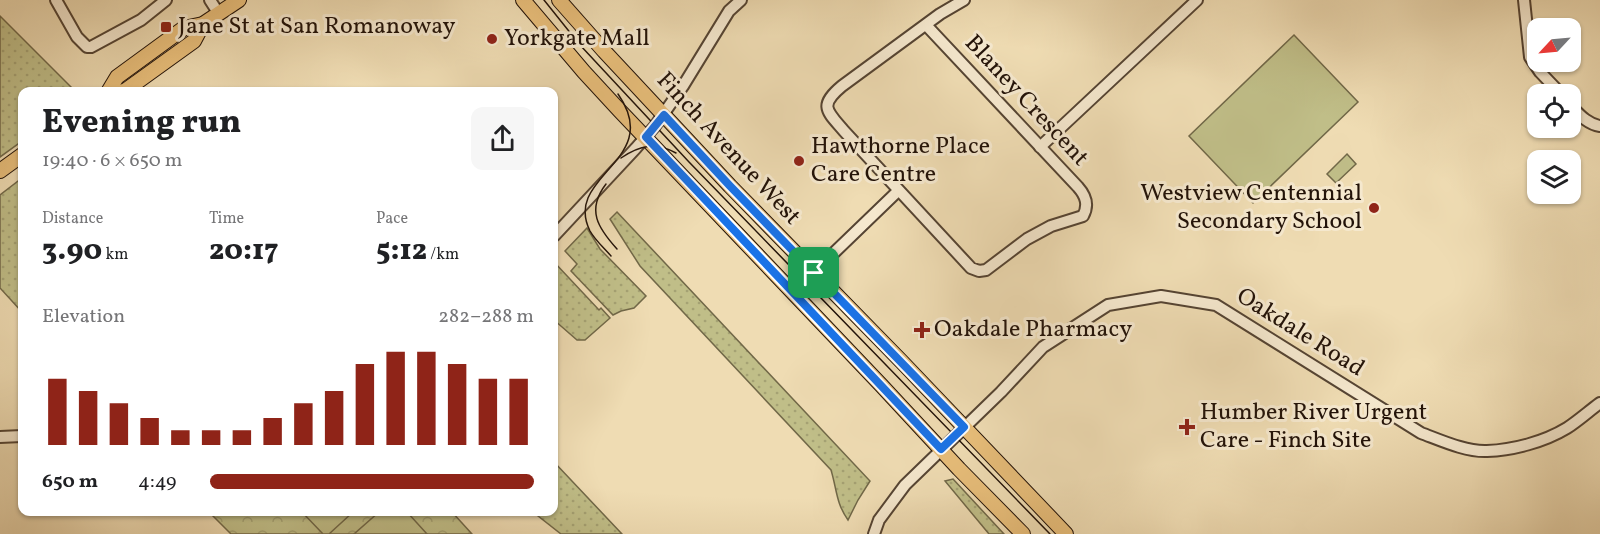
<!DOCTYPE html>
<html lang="en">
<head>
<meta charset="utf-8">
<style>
	body { margin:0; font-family:Vollkorn,serif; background:#f6f6f6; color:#202124; height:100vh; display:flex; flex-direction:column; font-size:22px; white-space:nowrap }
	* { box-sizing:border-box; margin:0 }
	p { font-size:20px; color:#757577 }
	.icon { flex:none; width:33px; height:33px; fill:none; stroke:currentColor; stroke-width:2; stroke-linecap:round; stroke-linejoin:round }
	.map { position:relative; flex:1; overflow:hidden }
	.side { position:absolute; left:18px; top:87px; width:540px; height:429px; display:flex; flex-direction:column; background:#fff; border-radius:12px; box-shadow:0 2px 4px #0004 }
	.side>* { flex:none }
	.needle { width:39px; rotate:244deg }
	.buttons { position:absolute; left:1527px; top:18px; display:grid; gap:12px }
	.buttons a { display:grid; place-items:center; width:54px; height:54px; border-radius:12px; background:#fff; box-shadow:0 2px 4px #0004; font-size:30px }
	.pin { position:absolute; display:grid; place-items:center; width:51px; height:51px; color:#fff; margin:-26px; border-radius:12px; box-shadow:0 3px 9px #0006 }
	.round { display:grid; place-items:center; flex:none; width:63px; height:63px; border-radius:12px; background:#f6f6f6 }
	.summary { display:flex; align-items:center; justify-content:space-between; height:102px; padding:0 24px }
	h1 { font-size:33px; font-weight:800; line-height:45px }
	.figures { display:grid; grid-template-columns:repeat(3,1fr); gap:9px; height:102px; padding:6px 24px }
	.figures div { display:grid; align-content:center }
	.figures b { font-size:30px; font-weight:800 }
	.figures small { font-size:16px; font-weight:400 }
	.figures p { font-size:16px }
	.chart { height:168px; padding:12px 24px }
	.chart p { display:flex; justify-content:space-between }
	.chart svg { width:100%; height:108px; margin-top:6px; stroke:#8f2418; stroke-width:6 }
	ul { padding:0 24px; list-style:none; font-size:20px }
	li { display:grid; grid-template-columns:96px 72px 1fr; align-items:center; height:45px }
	li i { height:15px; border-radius:8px; background:#8f2418 }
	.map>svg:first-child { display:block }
</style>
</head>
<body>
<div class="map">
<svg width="1600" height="534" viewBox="0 0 1600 534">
	<defs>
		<pattern id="grass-dots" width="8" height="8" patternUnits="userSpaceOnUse" patternTransform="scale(1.5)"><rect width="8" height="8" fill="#c0be88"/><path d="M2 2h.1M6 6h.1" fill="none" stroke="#a5a274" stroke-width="1.8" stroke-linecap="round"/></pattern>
		<pattern id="park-crowns" width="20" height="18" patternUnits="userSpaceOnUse" patternTransform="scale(1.5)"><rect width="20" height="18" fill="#c0be88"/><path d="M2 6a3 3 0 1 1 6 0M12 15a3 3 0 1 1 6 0" fill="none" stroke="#a5a274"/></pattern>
	</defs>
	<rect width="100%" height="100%" fill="#efdcb3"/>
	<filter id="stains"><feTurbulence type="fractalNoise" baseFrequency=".00333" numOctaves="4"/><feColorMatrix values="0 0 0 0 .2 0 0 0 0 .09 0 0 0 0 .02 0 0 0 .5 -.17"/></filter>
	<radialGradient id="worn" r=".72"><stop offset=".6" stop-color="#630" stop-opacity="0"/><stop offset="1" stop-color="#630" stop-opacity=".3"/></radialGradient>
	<g fill="url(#grass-dots)" stroke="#716848" stroke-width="1.5">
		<path d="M0 16 75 91 22 92V141L0 157Z"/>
		<path d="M22 178V312L0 288V195Z"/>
		<path d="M617 212 870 481 858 500 848 520C836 503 837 490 831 470L640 266 610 219Z"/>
		<path d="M587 228 600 249 646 296 634 308 621 311 613 315 571 271 577 264 565 251Z"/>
		<path d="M554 262 599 310 601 308 610 318 585 340H577L554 320Z"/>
		<path d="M554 462 622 534H561L533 512H554Z"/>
		<path d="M953 479 1004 534H989L945 481Z"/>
	</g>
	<path fill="url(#park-crowns)" stroke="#716848" stroke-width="1.5" d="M209 512H452L472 534H231Z"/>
	<g fill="#c0be88" stroke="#716848" stroke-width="1.5">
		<path d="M1294 35 1358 102 1253 203 1189 136Z"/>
		<path d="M1347 154 1356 164 1336 183 1327 174Z"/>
		<path d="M302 512H353L329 534H323Z"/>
		<path d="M379 512H407L427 534H354Z"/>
	</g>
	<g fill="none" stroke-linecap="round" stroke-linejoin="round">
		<defs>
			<g id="minor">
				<path d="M56 0 77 37 87 47H91L141 20 166 0"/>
				<path d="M210 0 219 14"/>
				<path d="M1524 0 1530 57 1540 72 1561 94"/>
				<path d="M926 25 1078 187C1086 196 1089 205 1083 216L1051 226 1027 239 986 270 979 271 971 268 844 131C827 111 818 106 842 86L940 14 964 0"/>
				<path d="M1570 105C1579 114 1587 124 1600 126"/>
				<path d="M1040 147 1197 0"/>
				<path d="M554 236 636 148 655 126 683 86 729 11 741 0"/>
				<path d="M814 272 898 191"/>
				<path d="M0 437 22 436"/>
				<path d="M874 534 879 520 905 485 1001 392 1043 347 1108 305 1161 296 1216 305 1421 433C1440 440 1466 452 1487 451 1513 450 1544 442 1567 428 1578 421 1589 411 1600 403"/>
			</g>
			<g id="major">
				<path d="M523 0 584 72 620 111 881 385 959 469 1023 534"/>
				<path d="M559 0 604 51 730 186 902 362 1066 534"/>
				<path d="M108 92 117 77 184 28 203 24 239 0"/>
				<path d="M121 92 126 90 194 41 203 24"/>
				<path d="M0 171 22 155"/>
			</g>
		</defs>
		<use href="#minor" stroke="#543" stroke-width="14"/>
		<use href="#major" stroke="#221208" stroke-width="16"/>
		<use href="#minor" stroke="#f5e8ce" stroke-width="10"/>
		<use href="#major" stroke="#e8be7a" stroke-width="14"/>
		<g stroke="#221208" stroke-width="1.5">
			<path d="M544 0 580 45 689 162 1050 534"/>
			<path d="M621 158C640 145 656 142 676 153"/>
			<path d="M606 184C586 210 598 228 617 249"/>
			<path d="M611 256C604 248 595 240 590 231 562 175 665 161 618 94"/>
		</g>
	</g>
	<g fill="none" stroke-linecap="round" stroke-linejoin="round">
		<defs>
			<path id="route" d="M664 115 730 186 964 427 941 449 646 137Z"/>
		</defs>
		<use href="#route" stroke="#fff" stroke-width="12"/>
		<use href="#route" stroke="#1a73e8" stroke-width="8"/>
	</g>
	<g fill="#8f2418" stroke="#f5e8ce" stroke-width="2">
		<rect x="160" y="21" width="12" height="12" rx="3"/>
		<circle cx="492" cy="39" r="6"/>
		<circle cx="799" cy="161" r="6"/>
		<circle cx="1374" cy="208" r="6"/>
		<path d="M919 321h6v6h6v6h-6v6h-6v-6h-6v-6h6z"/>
		<path d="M1184 418h6v6h6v6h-6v6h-6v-6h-6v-6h6z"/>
	</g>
	<g text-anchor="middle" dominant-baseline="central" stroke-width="6" stroke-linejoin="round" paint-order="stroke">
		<g font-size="24" fill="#221208" stroke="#f5e8ce" text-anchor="start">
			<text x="178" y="27">Jane St at San Romanoway</text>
			<text x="504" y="39">Yorkgate Mall</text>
			<text x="811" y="147">Hawthorne Place<tspan x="811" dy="28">Care Centre</tspan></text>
			<text x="1362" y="194" text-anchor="end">Westview Centennial<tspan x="1362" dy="28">Secondary School</tspan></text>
			<text x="934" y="330">Oakdale Pharmacy</text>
			<text x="1200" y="413">Humber River Urgent<tspan x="1200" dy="28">Care - Finch Site</tspan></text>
		</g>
		<g font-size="24" fill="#221208" stroke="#f5e8ce">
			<text transform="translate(1026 101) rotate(47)">Blaney Crescent</text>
			<text transform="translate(728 149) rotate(47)">Finch Avenue West</text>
			<text transform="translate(1300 333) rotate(32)">Oakdale Road</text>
		</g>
	</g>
	<rect width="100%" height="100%" filter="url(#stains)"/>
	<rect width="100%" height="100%" fill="url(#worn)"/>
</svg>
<div class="buttons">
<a><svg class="needle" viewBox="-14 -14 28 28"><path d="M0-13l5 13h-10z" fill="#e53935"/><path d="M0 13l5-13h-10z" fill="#757577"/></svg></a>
<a><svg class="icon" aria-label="locate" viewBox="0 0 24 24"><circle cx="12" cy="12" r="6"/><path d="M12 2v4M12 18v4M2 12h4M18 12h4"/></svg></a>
<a><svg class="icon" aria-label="layers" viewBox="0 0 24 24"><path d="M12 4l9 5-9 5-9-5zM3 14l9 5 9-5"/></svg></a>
</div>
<div class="pin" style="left:814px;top:273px;background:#1e9e55"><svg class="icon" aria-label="arrive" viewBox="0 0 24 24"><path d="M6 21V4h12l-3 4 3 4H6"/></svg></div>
<section class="side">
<div class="summary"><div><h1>Evening run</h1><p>19:40 · 6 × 650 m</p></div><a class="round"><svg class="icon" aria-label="share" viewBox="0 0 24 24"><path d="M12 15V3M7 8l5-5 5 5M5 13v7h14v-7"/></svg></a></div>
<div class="figures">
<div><p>Distance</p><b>3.90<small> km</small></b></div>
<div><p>Time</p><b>20:17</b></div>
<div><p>Pace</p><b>5:12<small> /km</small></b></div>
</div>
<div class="chart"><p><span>Elevation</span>282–288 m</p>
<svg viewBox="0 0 160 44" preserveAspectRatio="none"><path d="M5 44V17M15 44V22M25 44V27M35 44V33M45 44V38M55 44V38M65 44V38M75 44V33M85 44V27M95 44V22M105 44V11M115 44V6M125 44V6M135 44V11M145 44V17M155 44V17"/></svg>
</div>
<ul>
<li><b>650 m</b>4:49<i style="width:100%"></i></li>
</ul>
</section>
</div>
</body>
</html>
